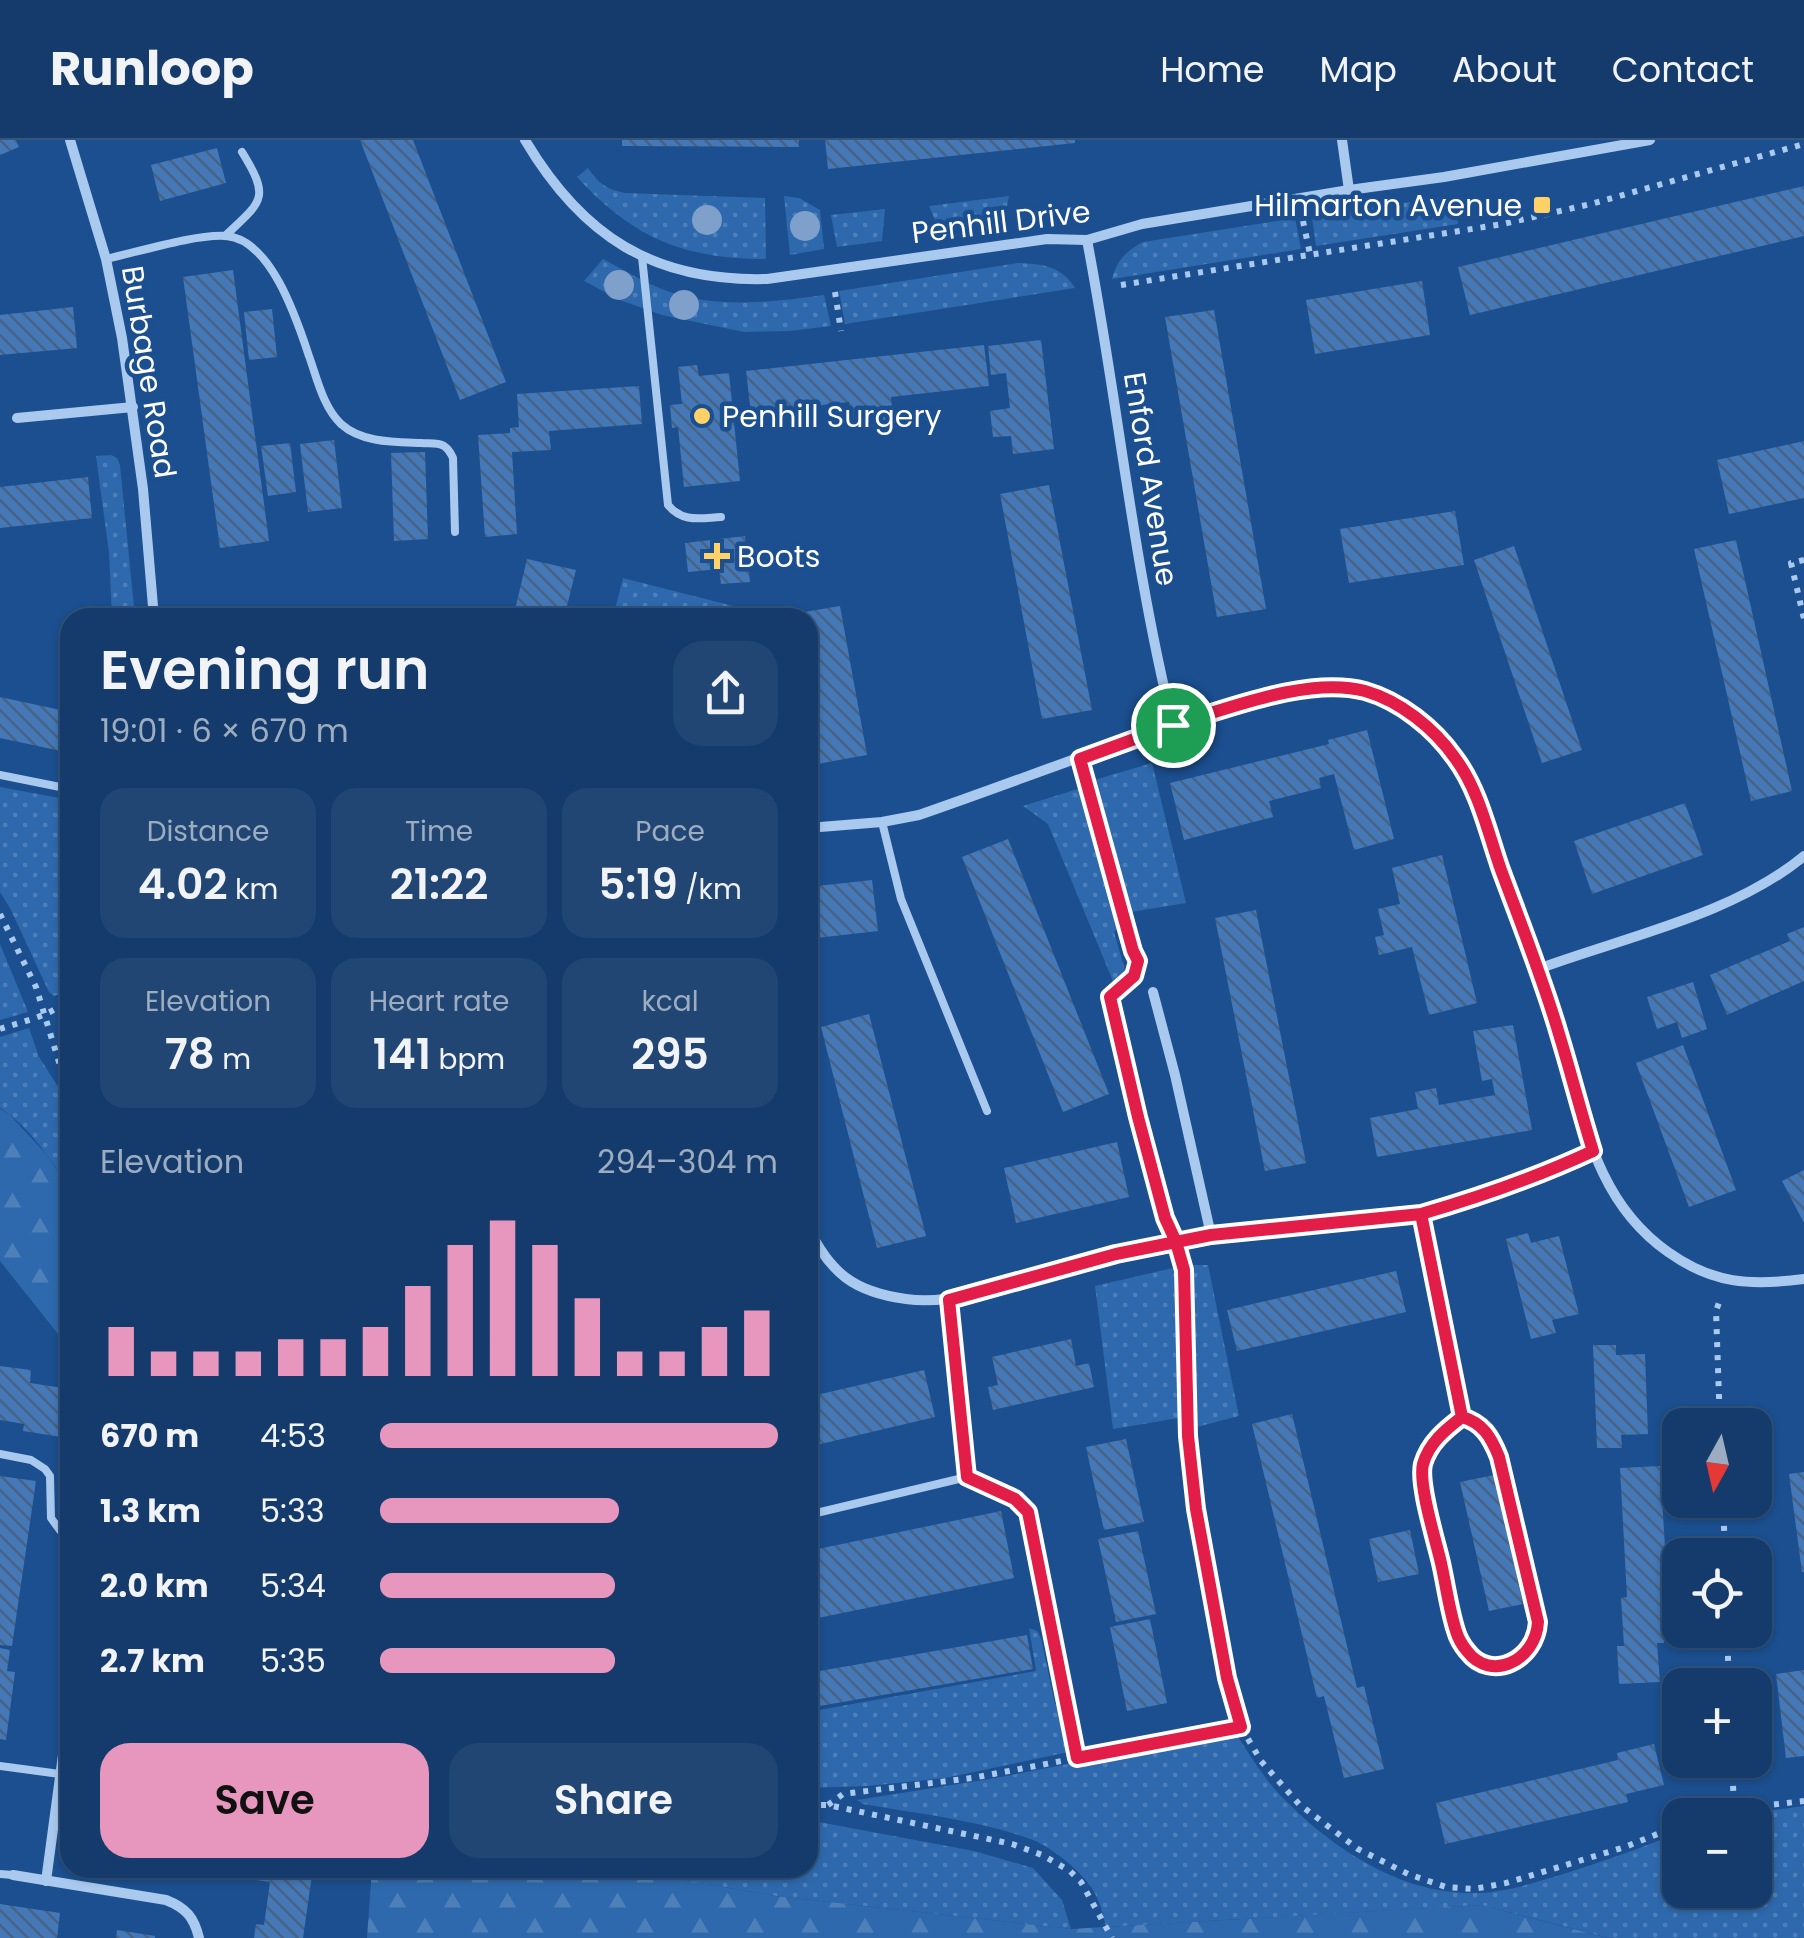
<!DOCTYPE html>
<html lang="en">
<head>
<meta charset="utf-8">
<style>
	body { margin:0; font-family:Poppins,sans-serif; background:#214673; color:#f1f3f6; height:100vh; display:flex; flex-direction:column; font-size:38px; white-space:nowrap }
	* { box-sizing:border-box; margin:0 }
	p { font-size:32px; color:#9dadc1 }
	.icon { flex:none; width:55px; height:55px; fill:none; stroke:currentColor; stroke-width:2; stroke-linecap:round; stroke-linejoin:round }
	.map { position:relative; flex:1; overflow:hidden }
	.details { position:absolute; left:60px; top:468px; width:758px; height:1270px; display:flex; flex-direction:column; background:#143b6b; border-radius:30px; box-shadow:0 2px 8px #0004,0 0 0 2px #33557e }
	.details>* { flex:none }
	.needle { width:65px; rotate:188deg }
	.tools { position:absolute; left:1662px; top:1268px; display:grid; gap:20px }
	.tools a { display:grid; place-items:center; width:110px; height:110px; border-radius:20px; background:#143b6b; box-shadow:0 2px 8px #0004,0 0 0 2px #33557e; font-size:50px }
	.pin { position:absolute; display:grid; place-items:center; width:85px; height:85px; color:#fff; margin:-42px; border:5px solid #fff; border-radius:50%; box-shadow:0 2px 10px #0007 }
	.round { display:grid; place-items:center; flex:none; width:105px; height:105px; border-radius:30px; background:#214673 }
	.overview { display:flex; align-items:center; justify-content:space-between; height:170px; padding:0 40px }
	h1 { font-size:55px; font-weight:600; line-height:75px }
	.stats { display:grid; grid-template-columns:repeat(3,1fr); gap:15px; height:170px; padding:10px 40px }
	.stats div { display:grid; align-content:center; border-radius:25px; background:#214673; text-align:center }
	.stats b { font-size:42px; font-weight:600 }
	.stats small { font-size:28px; font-weight:400 }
	.stats p { font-size:28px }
	.chart { height:280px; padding:20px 40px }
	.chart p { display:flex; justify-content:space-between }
	.chart svg { width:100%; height:180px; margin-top:10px; stroke:#e797bd; stroke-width:6 }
	.cta { display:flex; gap:20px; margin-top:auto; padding:20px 40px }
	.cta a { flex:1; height:115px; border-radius:30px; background:#e797bd; color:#111; font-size:40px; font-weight:600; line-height:115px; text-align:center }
	.cta a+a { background:#214673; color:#f1f3f6 }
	ul { padding:0 40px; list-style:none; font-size:32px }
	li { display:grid; grid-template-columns:160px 120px 1fr; align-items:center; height:75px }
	li i { height:25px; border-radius:12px; background:#e797bd }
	header { display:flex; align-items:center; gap:60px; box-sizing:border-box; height:140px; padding:0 50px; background:#143b6b; border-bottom:2px solid #33557e }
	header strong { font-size:48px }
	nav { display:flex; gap:55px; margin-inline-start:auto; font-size:35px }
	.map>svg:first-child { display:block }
</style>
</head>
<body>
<header>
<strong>Runloop</strong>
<nav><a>Home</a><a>Map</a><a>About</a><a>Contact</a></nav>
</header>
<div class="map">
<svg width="1804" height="1798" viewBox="0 0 1804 1798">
	<defs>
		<pattern id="grass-dots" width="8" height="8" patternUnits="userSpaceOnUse" patternTransform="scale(2.5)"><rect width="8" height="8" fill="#2e69ad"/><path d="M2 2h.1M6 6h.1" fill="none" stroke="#4d80b9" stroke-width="1.8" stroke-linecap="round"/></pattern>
		<pattern id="forest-firs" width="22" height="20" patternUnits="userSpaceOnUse" patternTransform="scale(2.5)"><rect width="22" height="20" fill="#2e69ad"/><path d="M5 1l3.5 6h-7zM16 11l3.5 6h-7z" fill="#4d80b9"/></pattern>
		<pattern id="building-back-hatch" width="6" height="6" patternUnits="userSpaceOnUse" patternTransform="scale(2.5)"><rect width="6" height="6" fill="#4478b7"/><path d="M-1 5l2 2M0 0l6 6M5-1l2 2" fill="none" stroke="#486282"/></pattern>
	</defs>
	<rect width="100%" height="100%" fill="#1b4f8f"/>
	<g fill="url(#grass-dots)">
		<path d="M588 28C599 44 606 49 625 53L765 58 766 119C683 119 633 98 577 37Z"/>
		<path d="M1455 55 1458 84 1316 106 1312 77Z"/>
		<path d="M784 56 799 58 820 70 824 109 790 115Z"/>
		<path d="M1009 56 1004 81 939 90 929 66Z"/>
		<path d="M885 69 882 101 837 107 831 75Z"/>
		<path d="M1295 78 1301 109 1112 139C1117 120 1126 111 1143 102Z"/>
		<path d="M603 119C624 130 645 143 667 151 716 169 774 162 824 155L831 186 789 191 744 192 662 175 620 160 584 141Z"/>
		<path d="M1018 123C1043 124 1061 126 1075 148L845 184 839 151Z"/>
		<path d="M111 315 117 318 120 325 135 477H112L109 413 96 316Z"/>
		<path d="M623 438 737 467 739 477H613Z"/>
		<path d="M1152 623 1186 763 1131 772 1091 641Z"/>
		<path d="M0 647 70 660V832L63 853 54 856 49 852 10 768 0 752Z"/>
		<path d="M1081 648 1121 785 1114 792 1127 837 1115 846 1048 684 1023 666Z"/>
		<path d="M0 804 28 872 0 880Z"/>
		<path d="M29 888 39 917 70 965V1049C51 1020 30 987 0 968V897Z"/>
		<path d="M1191 1125H1208L1239 1276 1193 1288Z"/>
		<path d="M1173 1128 1180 1134 1179 1278 1113 1289 1095 1146Z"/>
		<path d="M1029 1488 1037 1491 1041 1498 1055 1564H1061L1069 1612 945 1638 868 1646 808 1648V1572L1036 1531Z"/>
		<path d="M1235 1592C1249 1614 1263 1637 1280 1655 1330 1707 1399 1754 1474 1753 1502 1753 1530 1744 1557 1736 1599 1723 1639 1709 1680 1692V1750H1755V1675H1737L1804 1666V1798H1609L1481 1765 1106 1787C1103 1774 1100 1762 1093 1750 1081 1731 1054 1709 1033 1700 979 1680 919 1674 863 1664L857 1660 990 1639Z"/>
		<path d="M808 1680 974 1711 1033 1728 1062 1760 1071 1789 776 1756 639 1732 634 1728H808Z"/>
	</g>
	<g fill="url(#forest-firs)">
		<path d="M0 969 10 975 46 1014 70 1049V1209L0 1121Z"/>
		<path d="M372 1728H634L639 1732 776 1756 1071 1789 1481 1765 1608 1798H367Z"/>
	</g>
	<g fill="url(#building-back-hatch)">
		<path d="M0 0H16L19 7 0 15Z"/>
		<path d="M360 0H413L506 242 460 260Z"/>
		<path d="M622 0H799V7L622 6Z"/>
		<path d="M825 0H1075V3L828 29Z"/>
		<path d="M217 8 226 43 160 61 151 25Z"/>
		<path d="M1804 46V96L1470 175 1458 127Z"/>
		<path d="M233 130 269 401 220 408 183 137Z"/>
		<path d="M1422 141 1430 195 1315 214 1306 160Z"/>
		<path d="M73 167 77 208 0 215V175Z"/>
		<path d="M272 169 277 217 249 220 244 172Z"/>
		<path d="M1214 170 1266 469 1217 477 1165 177Z"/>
		<path d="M1041 200 1054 309 1013 314 1011 296 993 297 990 271 1010 268 1006 233 991 235 988 206Z"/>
		<path d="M984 205 989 246 891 257 894 286 852 290 849 262 751 273 746 231Z"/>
		<path d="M697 225 699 236 729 233 740 341 684 347 678 287 672 288 670 265 682 264 678 227Z"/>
		<path d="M639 246 642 284 549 291 551 310 512 312 517 394 485 397 478 295 510 293V288L519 287 517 254Z"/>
		<path d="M334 300 342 368 308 372 300 304Z"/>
		<path d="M1804 301V358L1729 374 1717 320Z"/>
		<path d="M290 303 296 352 268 356 261 306Z"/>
		<path d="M425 312 428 399 394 401 391 313Z"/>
		<path d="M88 337 92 378 0 388V347Z"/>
		<path d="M1049 345 1092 570 1042 579 1000 354Z"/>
		<path d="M1455 371 1464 425 1349 443 1340 389Z"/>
		<path d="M745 396 750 442 721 444 719 429 688 432 685 403Z"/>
		<path d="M1736 400 1792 651 1751 661 1694 409Z"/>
		<path d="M1514 406 1582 610 1542 623 1474 420Z"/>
		<path d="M527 419 576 430 564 478H513Z"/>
		<path d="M840 466 867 615 817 624 808 566V478H787V475Z"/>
		<path d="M0 557 70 572V613L0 598Z"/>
		<path d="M1367 590 1394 699 1354 710 1334 634 1319 638 1321 648 1269 661 1273 677 1184 700 1170 643 1329 604 1328 600Z"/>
		<path d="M1685 663 1703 715 1592 754 1574 701Z"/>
		<path d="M1008 699 1109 954 1063 972 962 717Z"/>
		<path d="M1442 715 1477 863 1429 875 1412 807 1379 815 1375 797 1384 795 1378 769 1400 764 1392 728Z"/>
		<path d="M872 740 878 791 808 799V747Z"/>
		<path d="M1256 770 1306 1023 1265 1031 1215 778Z"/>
		<path d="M1804 787V841L1727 875 1710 835 1790 801 1787 794Z"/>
		<path d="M1693 842 1707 889 1682 898 1677 882 1657 889 1647 857Z"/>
		<path d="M869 874 926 1096 877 1108 821 887Z"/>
		<path d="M1513 885 1532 990 1377 1017 1370 978 1418 969 1415 952 1436 948 1439 965 1495 955 1492 939 1482 941 1473 891Z"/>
		<path d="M1683 905 1736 1050 1689 1067 1636 923Z"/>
		<path d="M1117 1002 1129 1057 1016 1083 1004 1028Z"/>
		<path d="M1804 1030V1083L1782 1041Z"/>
		<path d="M1528 1093 1531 1103 1559 1096 1579 1174 1552 1180 1556 1193 1531 1199 1506 1099Z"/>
		<path d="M1396 1131 1406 1172 1237 1211 1227 1170Z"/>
		<path d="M1071 1199 1076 1226 1089 1223 1094 1247 993 1270 988 1247 998 1245 992 1217Z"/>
		<path d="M1593 1205H1616V1215L1645 1214 1648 1294 1621 1295 1622 1308H1597Z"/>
		<path d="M0 1226 31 1230 30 1243 70 1249 68 1298 23 1291 24 1284 0 1280Z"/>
		<path d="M924 1230 935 1277 808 1307V1257Z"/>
		<path d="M1292 1274 1357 1548 1364 1546 1384 1629 1344 1638 1324 1556 1317 1558 1252 1284Z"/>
		<path d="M1126 1299 1144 1382 1104 1390 1086 1307Z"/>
		<path d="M1660 1326 1668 1455 1662 1456 1664 1503H1657L1660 1542 1619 1544 1617 1506H1624L1621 1458 1627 1457 1620 1328Z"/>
		<path d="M1804 1332V1432H1802L1789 1334Z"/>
		<path d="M1494 1335 1523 1464 1489 1471 1460 1342Z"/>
		<path d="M0 1336 36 1341 12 1506 0 1505Z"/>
		<path d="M1001 1371 1014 1438 808 1480V1411Z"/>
		<path d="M1410 1390 1419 1434 1378 1442 1369 1399Z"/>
		<path d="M1138 1391 1156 1474 1116 1482 1098 1399Z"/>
		<path d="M1150 1479 1167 1563 1127 1571 1110 1487Z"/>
		<path d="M1027 1495 1033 1529 808 1568V1533Z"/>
		<path d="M0 1508 10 1510 7 1531 15 1532 6 1600 0 1599Z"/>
		<path d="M1804 1530V1616L1786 1618 1776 1534Z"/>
		<path d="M1654 1604 1664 1645 1626 1654 1628 1662 1445 1704 1436 1663 1618 1620 1617 1613Z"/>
		<path d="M182 1728H313L303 1798H254L256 1784 264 1785 270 1742 182 1730Z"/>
		<path d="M0 1764 60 1773 57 1798H0Z"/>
		<path d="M117 1790 155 1796V1798H116Z"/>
	</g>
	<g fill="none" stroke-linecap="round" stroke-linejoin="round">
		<g stroke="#a9c9ee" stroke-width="6" stroke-dasharray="5 8" stroke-linecap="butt">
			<path d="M1303 81 1310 114"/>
			<path d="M1121 145 1503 84 1591 64 1804 4"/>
			<path d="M835 152 841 191"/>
			<path d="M1804 420 1791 423 1804 479"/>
			<path d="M1085 640 1133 811 1142 829"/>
			<path d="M0 774 36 847 62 932 70 945"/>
			<path d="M1128 844 1110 857 1138 977 1166 1081"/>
			<path d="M0 889C22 881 56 876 70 856"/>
			<path d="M1183 1125 1188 1296 1196 1369 1227 1538 1241 1587 1261 1621 1299 1664 1358 1709 1408 1734 1446 1747 1474 1749 1506 1743 1625 1707 1680 1685"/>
			<path d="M1720 1285 1716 1171 1720 1160"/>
			<path d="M1723 1360 1725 1415"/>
			<path d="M1727 1490 1729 1545"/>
			<path d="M1069 1570 1077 1618"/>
			<path d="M1732 1620 1734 1669"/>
			<path d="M808 1665H828L1012 1704 1042 1715 1070 1731 1081 1742 1112 1798"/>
			<path d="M828 1665 843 1654 972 1638 1241 1587"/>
			<path d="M1710 1675 1734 1669 1804 1661"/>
		</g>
		<g stroke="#a9c9ee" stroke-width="8">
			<path d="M225 96C262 61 271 59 242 12"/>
			<path d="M642 117 668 365C683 383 700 378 721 377"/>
			<path d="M106 119C138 112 195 94 226 96 271 99 297 180 309 216 317 238 323 267 341 284 362 303 395 302 421 303 429 304 437 302 444 306 450 310 450 312 453 318L455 392"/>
			<path d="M0 635 70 649"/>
			<path d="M882 682 901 759 987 971"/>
			<path d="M949 1161 967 1337 1015 1359 1028 1372 1065 1551"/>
			<path d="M0 1314 31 1320 45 1329 50 1336 51 1378 70 1404"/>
			<path d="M808 1375 967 1337"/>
			<path d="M0 1626 60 1634"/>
			<path d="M0 1734 13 1735"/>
		</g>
		<g stroke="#a9c9ee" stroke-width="10">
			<path d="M70 0 106 119 122 198 143 349 154 478"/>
			<path d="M525 0C582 96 653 142 767 139L1047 99 1087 100 1142 84 1349 50 1444 37 1650 0"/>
			<path d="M1342 0 1349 50"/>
			<path d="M1087 100C1118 261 1133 425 1173 585"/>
			<path d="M17 278 133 267"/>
			<path d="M808 688 882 682 919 675C1021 640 1122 599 1226 569 1262 559 1299 545 1337 546 1395 549 1446 595 1471 645 1486 676 1495 712 1507 744 1525 794 1544 843 1559 894 1584 976 1593 1059 1668 1112 1713 1144 1750 1146 1804 1139"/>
			<path d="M1538 829C1624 797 1733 775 1804 716"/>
			<path d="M1153 852 1175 935 1211 1095"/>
			<path d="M1421 1074 1462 1277 1474 1280 1483 1288 1499 1317 1537 1482C1537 1513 1504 1539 1476 1520 1467 1514 1461 1503 1457 1494L1423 1336C1423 1309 1442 1292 1462 1277"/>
			<path d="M808 1087C830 1133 854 1152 906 1159 949 1165 984 1149 1024 1138 1056 1129 1088 1120 1120 1113 1185 1100 1250 1091 1316 1084 1350 1080 1387 1080 1422 1073 1481 1062 1538 1036 1593 1011"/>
			<path d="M13 1735 166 1760C186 1768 194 1777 199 1798"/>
			<path d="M46 1741 70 1563"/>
		</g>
	</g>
	<g fill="#7ea0ca">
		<circle cx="707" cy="80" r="15"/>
		<circle cx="805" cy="86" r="15"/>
		<circle cx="619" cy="145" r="15"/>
		<circle cx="684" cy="165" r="15"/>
	</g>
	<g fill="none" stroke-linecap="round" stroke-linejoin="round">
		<defs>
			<path id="route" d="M1173 585 1080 619 1133 811 1138 821 1134 836 1110 857 1138 977 1165 1078 1176 1102 1116 1114 949 1160 967 1337 1015 1359 1028 1372 1077 1618 1241 1587 1227 1538 1196 1369 1188 1296 1184 1130 1176 1102 1211 1095 1421 1074 1462 1277C1483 1283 1491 1297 1499 1317L1538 1482C1536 1520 1491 1543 1467 1511 1462 1505 1458 1498 1456 1491 1449 1469 1446 1445 1441 1423 1436 1401 1418 1344 1423 1324 1429 1303 1445 1290 1462 1277L1421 1074C1480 1057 1537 1037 1593 1011 1581 973 1571 933 1559 894 1543 839 1521 784 1501 730 1488 693 1479 650 1455 618 1434 588 1400 561 1365 551 1308 536 1228 569 1173 585"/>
		</defs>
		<use href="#route" stroke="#fff" stroke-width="20"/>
		<use href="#route" stroke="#e11d48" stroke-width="12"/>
	</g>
	<g fill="#ffd166" stroke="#1b4f8f" stroke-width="4">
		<rect x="1532" y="55" width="20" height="20" rx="5"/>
		<circle cx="702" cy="276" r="10"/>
		<path d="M712 401h10v10h10v10h-10v10h-10v-10h-10v-10h10z"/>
	</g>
	<g text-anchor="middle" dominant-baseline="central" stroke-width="9" stroke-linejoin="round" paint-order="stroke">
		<g font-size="30" fill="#fff" stroke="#1b4f8f" text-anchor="start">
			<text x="1522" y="65" text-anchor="end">Hilmarton Avenue</text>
			<text x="722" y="276">Penhill Surgery</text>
			<text x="737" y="416">Boots</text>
		</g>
		<g font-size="30" fill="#fff" stroke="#1b4f8f">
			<text transform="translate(1001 82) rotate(-7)">Penhill Drive</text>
			<text transform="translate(149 232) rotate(81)">Burbage Road</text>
			<text transform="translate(1151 339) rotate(81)">Enford Avenue</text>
		</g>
	</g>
</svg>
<div class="tools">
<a><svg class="needle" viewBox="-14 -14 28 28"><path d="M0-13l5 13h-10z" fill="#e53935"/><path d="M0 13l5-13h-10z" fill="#9dadc1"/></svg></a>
<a><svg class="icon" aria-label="locate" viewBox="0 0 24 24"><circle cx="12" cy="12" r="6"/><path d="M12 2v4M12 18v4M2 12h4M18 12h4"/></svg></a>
<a>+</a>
<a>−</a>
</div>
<div class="pin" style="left:1173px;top:585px;background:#1e9e55"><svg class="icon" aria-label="arrive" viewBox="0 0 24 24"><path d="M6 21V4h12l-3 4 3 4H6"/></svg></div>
<section class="details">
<div class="overview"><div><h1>Evening run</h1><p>19:01 · 6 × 670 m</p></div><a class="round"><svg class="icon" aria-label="share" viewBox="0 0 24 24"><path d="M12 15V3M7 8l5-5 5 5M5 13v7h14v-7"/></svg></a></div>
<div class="stats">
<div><p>Distance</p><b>4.02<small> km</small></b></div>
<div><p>Time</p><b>21:22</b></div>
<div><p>Pace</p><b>5:19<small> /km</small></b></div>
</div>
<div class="stats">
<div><p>Elevation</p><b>78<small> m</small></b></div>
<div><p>Heart rate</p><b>141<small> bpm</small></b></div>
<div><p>kcal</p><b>295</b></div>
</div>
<div class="chart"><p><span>Elevation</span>294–304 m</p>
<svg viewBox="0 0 160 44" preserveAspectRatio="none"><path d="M5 44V32M15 44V38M25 44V38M35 44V38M45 44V35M55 44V35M65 44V32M75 44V22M85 44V12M95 44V6M105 44V12M115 44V25M125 44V38M135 44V38M145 44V32M155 44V28"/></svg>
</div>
<ul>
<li><b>670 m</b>4:53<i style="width:100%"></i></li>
<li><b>1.3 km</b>5:33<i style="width:60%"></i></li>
<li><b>2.0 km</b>5:34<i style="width:59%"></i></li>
<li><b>2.7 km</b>5:35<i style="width:59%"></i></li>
</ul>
<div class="cta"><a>Save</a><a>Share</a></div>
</section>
</div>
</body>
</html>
